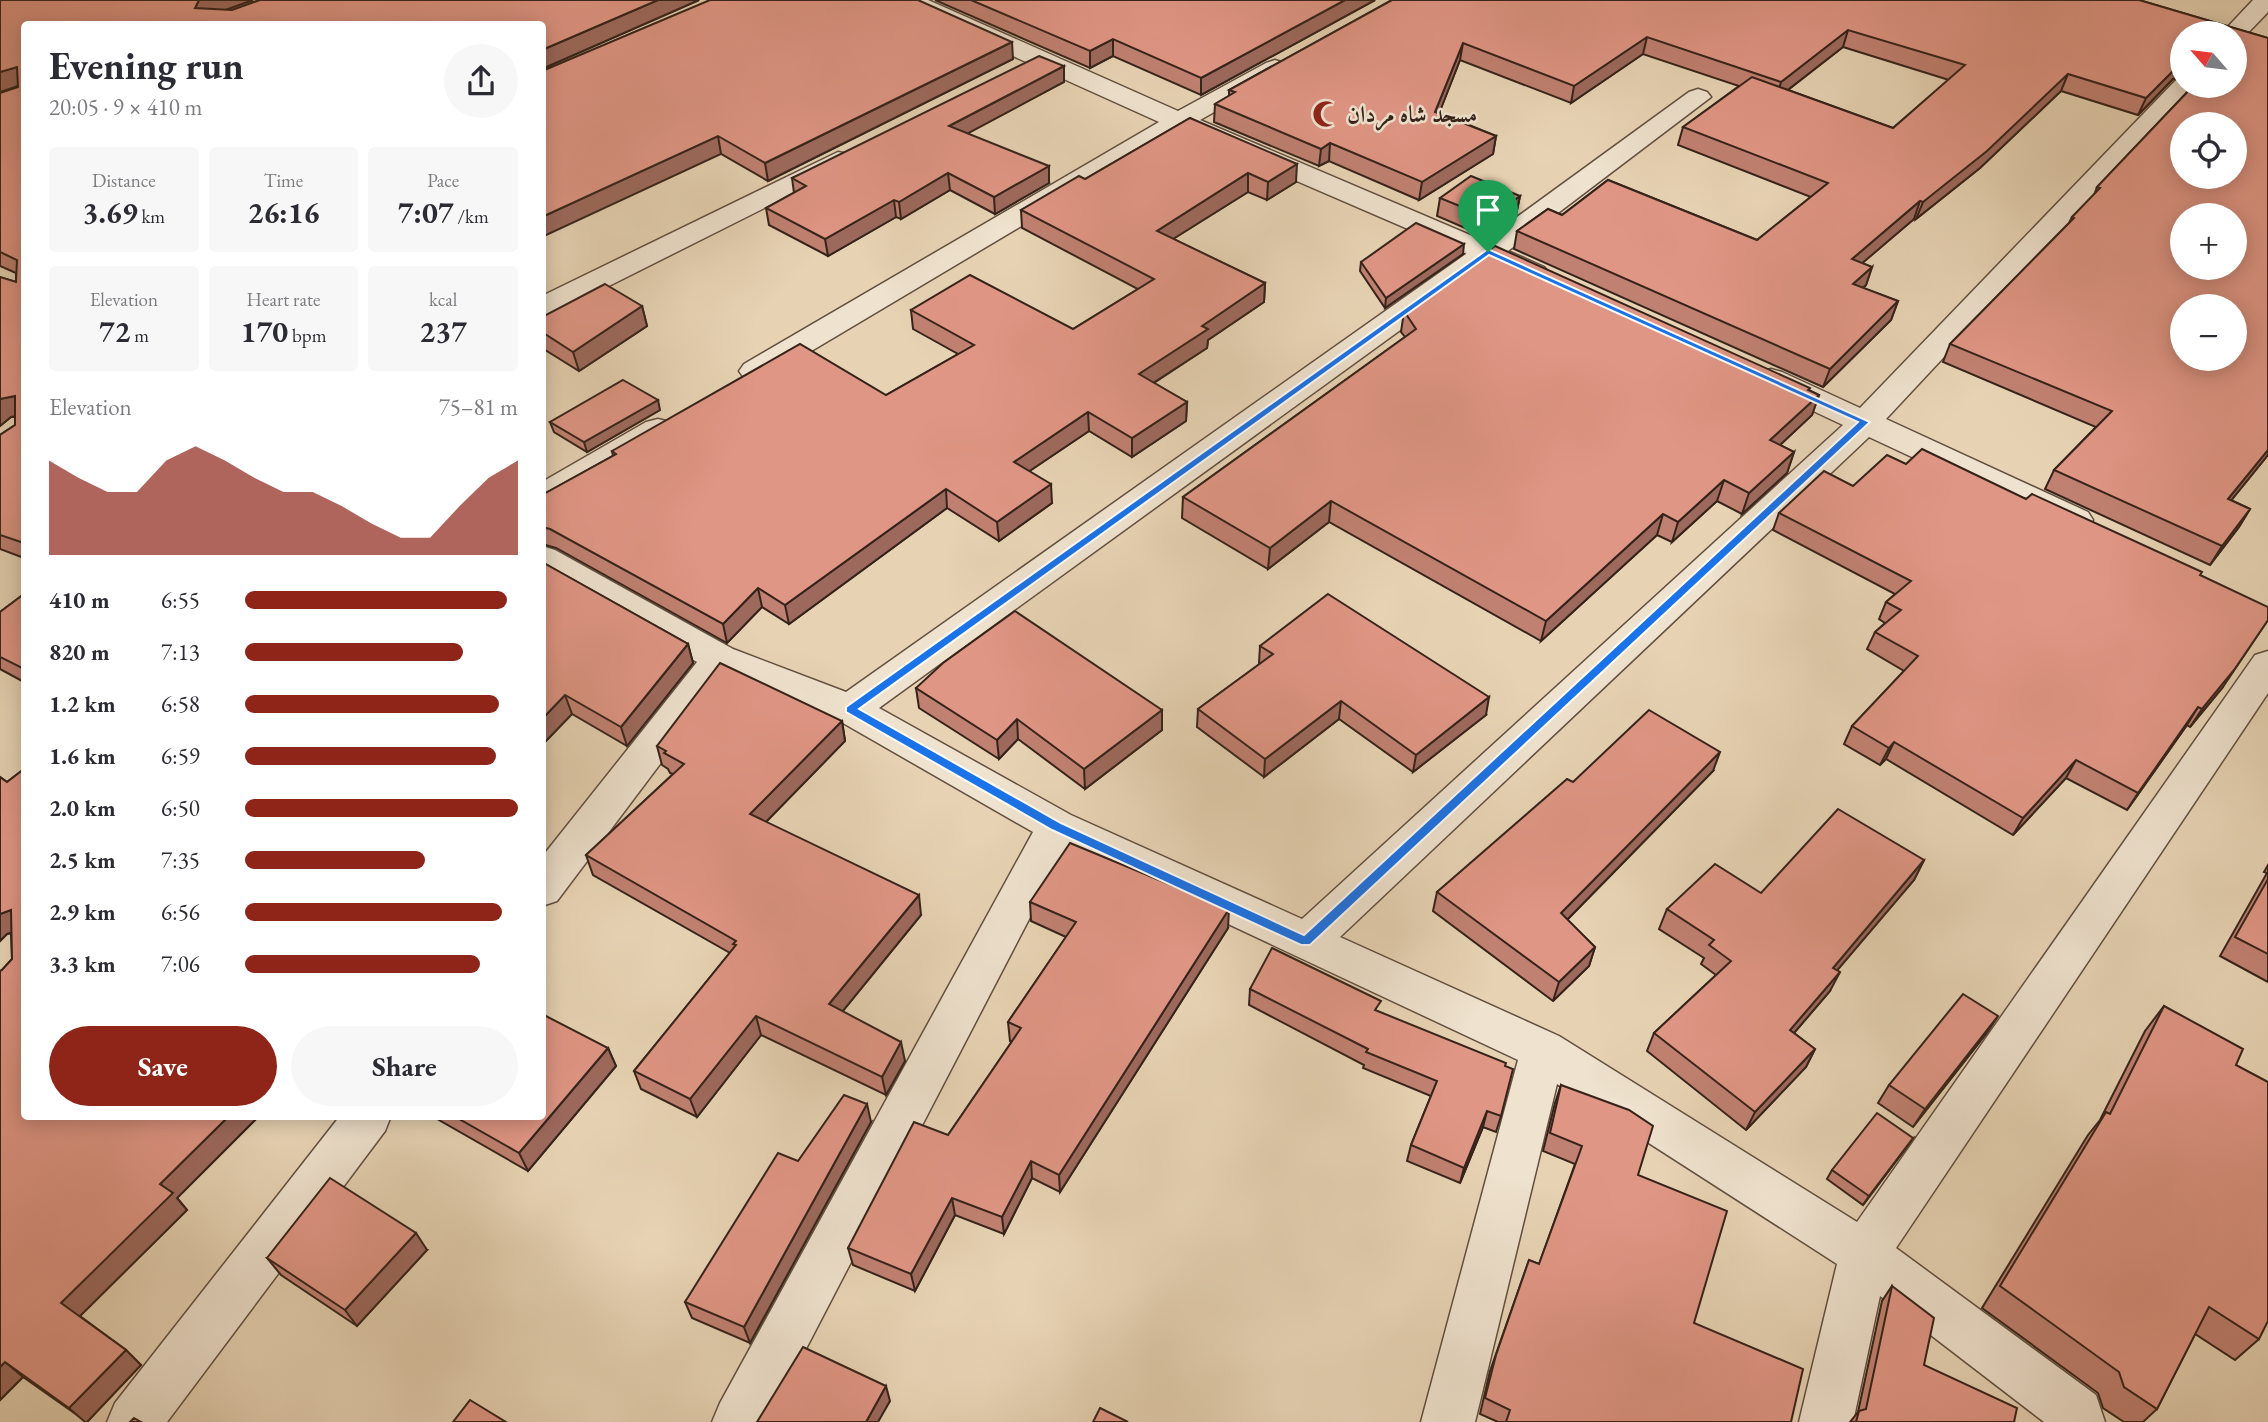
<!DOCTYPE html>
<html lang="en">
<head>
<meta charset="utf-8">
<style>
	body { margin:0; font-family:"EB Garamond",Amiri,serif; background:#f7f7f7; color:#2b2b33; height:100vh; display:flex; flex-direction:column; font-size:26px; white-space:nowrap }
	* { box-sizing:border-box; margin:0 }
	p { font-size:23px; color:#7c7c81 }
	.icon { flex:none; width:38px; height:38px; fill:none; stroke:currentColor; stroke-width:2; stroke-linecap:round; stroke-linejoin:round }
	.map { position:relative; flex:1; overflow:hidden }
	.drawer { position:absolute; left:21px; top:21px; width:525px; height:1099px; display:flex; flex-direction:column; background:#fff; border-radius:7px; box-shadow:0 4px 18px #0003 }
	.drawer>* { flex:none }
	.needle { width:46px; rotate:298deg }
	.tools { position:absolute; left:2170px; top:21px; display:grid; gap:14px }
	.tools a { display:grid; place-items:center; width:77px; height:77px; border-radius:50%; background:#fff; box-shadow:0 4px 18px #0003; font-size:35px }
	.pin { position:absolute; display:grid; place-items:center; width:60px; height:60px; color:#fff; margin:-72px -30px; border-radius:50% 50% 50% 0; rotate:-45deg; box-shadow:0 0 7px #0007 }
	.pin .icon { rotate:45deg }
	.round { display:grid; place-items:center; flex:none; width:74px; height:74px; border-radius:37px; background:#f7f7f7 }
	.headline { display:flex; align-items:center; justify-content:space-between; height:119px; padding:0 28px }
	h1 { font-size:38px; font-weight:700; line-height:52px }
	.stats { display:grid; grid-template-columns:repeat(3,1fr); gap:10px; height:119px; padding:7px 28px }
	.stats div { display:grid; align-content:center; border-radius:7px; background:#f7f7f7; text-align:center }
	.stats b { font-size:30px; font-weight:700 }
	.stats small { font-size:19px; font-weight:400 }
	.stats p { font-size:19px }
	.chart { height:196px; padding:14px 28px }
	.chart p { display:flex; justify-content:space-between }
	.chart svg { width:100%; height:126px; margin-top:7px; fill:#8f2418; opacity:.7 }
	.action { display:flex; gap:14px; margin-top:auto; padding:14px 28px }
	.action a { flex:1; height:80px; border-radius:42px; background:#8f2418; color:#fff; font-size:28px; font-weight:700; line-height:80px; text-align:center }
	.action a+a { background:#f7f7f7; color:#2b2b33 }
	ul { padding:0 28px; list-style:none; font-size:23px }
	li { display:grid; grid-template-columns:112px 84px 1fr; align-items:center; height:52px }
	li i { height:18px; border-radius:9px; background:#8f2418 }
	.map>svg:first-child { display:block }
</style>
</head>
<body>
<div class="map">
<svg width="2268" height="1422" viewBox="0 0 2268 1422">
	<rect width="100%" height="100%" fill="#e7d3b4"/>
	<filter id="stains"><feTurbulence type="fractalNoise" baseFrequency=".00286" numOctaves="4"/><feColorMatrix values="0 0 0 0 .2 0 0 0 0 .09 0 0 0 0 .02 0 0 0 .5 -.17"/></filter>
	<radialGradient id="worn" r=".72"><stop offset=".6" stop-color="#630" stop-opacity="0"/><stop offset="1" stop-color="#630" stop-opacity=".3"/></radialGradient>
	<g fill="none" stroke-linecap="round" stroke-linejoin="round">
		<defs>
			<g id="minor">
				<path d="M896 0H928L1178 111 1266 63 1275 60 1284 63 1288 68 1284 73 1200 120 1484 241 1689 92 1698 89 1707 92 1711 97 1508 251 1544 267 1549 273 1544 279C1525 284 1507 272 1490 265L879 708 1071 815 1302 919 1843 425 1760 386 1755 379 1760 372 1771 369 1782 372 1860 408 2175 81 2182 79V86H2197L1886 419 2088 512 2093 520 2088 528 2076 531 2064 528 1869 437 1340 937 1559 1036 1857 1222 2255 655 2268 651V693L1896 1248 2096 1395 2105 1422H2044L1880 1296 1853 1422H1799L1837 1264 1557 1084 1475 1422H1421L1518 1060 1066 848 768 1422H712L720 1403 1033 832 836 719 727 675 557 901 542 906V857L697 662 542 574V546L555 550 733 649 846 692 1466 254 1181 131 766 378 755 380 744 378 739 371 744 364 1159 122 900 5Z"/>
				<path d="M2253 0H2268V12L2243 38 2235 40V33H2222Z"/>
				<path d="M838 152 848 154 852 160 848 166 553 314 542 317V296Z"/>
				<path d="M658 419 670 422 674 429 670 436 554 505 542 508V482L646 422Z"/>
				<path d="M340 1116H391L385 1131 167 1422H107L115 1403Z"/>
			</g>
		</defs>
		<use href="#minor" stroke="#624f40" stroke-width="3"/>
		<use href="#minor" fill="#efe2ce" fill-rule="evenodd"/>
	</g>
	<g fill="#c18172" stroke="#35231a" stroke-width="2" fill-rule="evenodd">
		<path d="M0 0H253L226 9 232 10 260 0H699L542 69V24H24V558L0 549V435L15 425V417H11L0 426V277L16 282V273L0 266V93L18 87V86L0 92Z"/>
		<path d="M935 0H1375L1201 95 1113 56 1090 68Z"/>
		<path d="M1392 0H2139L2268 38V455L2231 500 2250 509 2239 527 2210 565 2045 489 2054 470 2096 427 1943 362 1950 344 2069 223 2072 217 2094 195 2097 187 2193 86H2235V33H2182V77L2173 79 2138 115 2061 91 1980 168 1916 219H1914L1862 263 1872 267 1866 285 1863 288 1898 301 1891 320 1823 387 1514 249 1517 231 1548 209 1562 215 1608 180 1757 240 1811 197 1678 145 1683 127 1739 86 1643 54 1571 103 1460 60 1439 113 1496 136 1493 154 1419 200 1329 161 1319 166 1214 122 1215 104 1229 96V90ZM1843 47 1949 80 1893 128 1788 90ZM2182 124H2235V177H2182ZM2182 215H2235V268H2182ZM2182 306H2235V359H2182Z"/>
		<path d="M1013 59 768 181 721 154 542 71Z"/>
		<path d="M1064 66V82L967 133 1049 183 995 214 950 190 901 219 896 217 828 256 769 225 766 208 794 193 792 178Z"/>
		<path d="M1190 118 1296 182 1267 200 1248 192 1173 239 1265 283 1264 302 1208 340 1207 348 1154 383 1187 402 1186 421 1132 457 1089 431 1029 471 1052 503 999 541 947 508 789 624 762 607 727 643 556 548 542 544V495L613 456 612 451 886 395 958 354 913 329 911 310 1073 329 1138 289 1022 228 1021 210 1085 179Z"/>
		<path d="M1520 196 1516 215 1486 237 1437 216 1440 198Z"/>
		<path d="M1463 254 1385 308 1360 271 1361 262Z"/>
		<path d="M642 306 647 326 579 371 542 348V317Z"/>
		<path d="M1404 311 1809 390 1819 395 1812 415 1780 445 1794 452 1787 473 1742 514 1717 501 1672 542 1657 535 1541 641 1329 522 1268 569 1182 518 1183 497 1405 337 1401 332Z"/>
		<path d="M660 410 587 452 554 432 550 422Z"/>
		<path d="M1906 464 2026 499 2200 576 2223 687 2190 727 2187 725 2127 810 2066 778 2013 835 1886 759 1880 765 1844 744 1852 726 1904 671 1867 649 1875 632 1885 623 1879 619 1886 602 1895 594 1773 530 1779 513 1853 486Z"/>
		<path d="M542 562 688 644 693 663 627 746 572 714 542 745Z"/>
		<path d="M24 594V682L0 669V612Z"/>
		<path d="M1260 646 1486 715 1413 772 1339 719 1264 777 1197 727 1198 709 1260 664 1259 663Z"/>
		<path d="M916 688 1162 710V730L1085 789 1018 739 999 759 919 708Z"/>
		<path d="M842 721 845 741 766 822 921 915 842 1012 905 1061 886 1095 761 1035 697 1117 641 1089 634 1071 730 953 593 875 586 855 673 774 670 773 668 769 662 765 657 746Z"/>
		<path d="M24 769V1116H259L177 1198 187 1210 80 1316 126 1350 141 1365 87 1422 23 1377 0 1400V971L2 970 12 959 11 933 7 934 0 941V777L7 782Z"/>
		<path d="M1713 771 1567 920 1595 947 1589 966 1553 1001 1433 911 1437 892 1573 782Z"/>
		<path d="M1924 860 1914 880 1837 970 1830 991 1794 1033 1815 1049 1806 1067 1746 1130 1647 1051 1654 1033 1716 975 1701 964 1704 958 1659 929 1667 909 1761 893Z"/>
		<path d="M2268 865V982L2220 956 2267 873 2264 872Z"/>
		<path d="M1030 902 1228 928 1060 1192 1032 1178 1004 1234 955 1215 915 1291 853 1265 848 1248 948 1135 1012 1042 1010 1041 1008 1022 1066 937 1031 921Z"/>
		<path d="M1250 989 1379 1012 1505 1066 1501 1116 1496 1132 1483 1127 1460 1183 1407 1161 1411 1145 1431 1096 1363 1068 1364 1065 1249 1005Z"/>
		<path d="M2164 1006 2236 1065 2259 1339 2235 1360 2195 1334 2157 1409 2143 1422H2124L2103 1408 2098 1393 1982 1308 2088 1135 2100 1120 2145 1031Z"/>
		<path d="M1998 1016 1986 1034 1913 1127 1878 1103 1889 1085Z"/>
		<path d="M608 1048 616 1066 528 1171 432 1116H542Z"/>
		<path d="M1561 1085 1638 1175 1694 1323 1791 1422H1498L1480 1414 1490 1371 1529 1260 1539 1264 1575 1164 1543 1151 1555 1103Z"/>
		<path d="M871 1122 750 1343 692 1318 685 1302 798 1161Z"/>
		<path d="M1913 1138 1863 1205 1827 1179 1832 1170Z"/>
		<path d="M427 1250 357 1326 281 1275 267 1258Z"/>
		<path d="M1892 1286 1924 1365 2014 1422H1850L1858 1412 1882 1301Z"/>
	</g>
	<g fill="#9d695d" stroke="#35231a" stroke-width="2">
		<path d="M199 0H253L206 17 195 8Z"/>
		<path d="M658 0H699L542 69V50Z"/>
		<path d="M1345 0H1375L1201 95V78Z"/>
		<path d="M1848 30 1843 47 1776 99 1781 82Z"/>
		<path d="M1647 37 1643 54 1571 103 1574 86Z"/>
		<path d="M1113 39V56L1090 68V51Z"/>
		<path d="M1012 42 1013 59 768 181 765 163Z"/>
		<path d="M1463 43 1460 60 1433 129 1435 112Z"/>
		<path d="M2181 62H2182V77L2173 79 2138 115 2146 98Z"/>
		<path d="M1064 66V82L950 143 949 126Z"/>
		<path d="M17 67 24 84 0 92V72Z"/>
		<path d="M2068 74 2061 91 1980 168 1916 219 1923 202Z"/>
		<path d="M718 136 721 154 542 237V217Z"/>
		<path d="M1496 136 1493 154 1419 200 1422 182Z"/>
		<path d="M1330 143 1329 161 1319 166 1321 149Z"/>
		<path d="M1297 164 1296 182 1267 200 1268 182Z"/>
		<path d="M1049 166V183L995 214 994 197Z"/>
		<path d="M948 173 950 190 901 219 899 202Z"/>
		<path d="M1248 173V192L1157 249V231Z"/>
		<path d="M1520 196 1516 215 1486 237 1489 218Z"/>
		<path d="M894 200 896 217 828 256 825 239Z"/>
		<path d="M1920 201 1914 219 1846 277 1852 259Z"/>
		<path d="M1464 244 1463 254 1385 308 1386 298Z"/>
		<path d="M1872 267 1866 285 1847 302 1853 284Z"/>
		<path d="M1265 283 1264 302 1208 340 1207 348 1139 392V374L1202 326Z"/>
		<path d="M1898 301 1891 320 1823 387 1830 369Z"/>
		<path d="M642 306 647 326 579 371 573 352Z"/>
		<path d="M1819 395 1812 415 1763 461 1770 440Z"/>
		<path d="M15 396 24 415 11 417 0 426V399Z"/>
		<path d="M658 400 660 410 587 452 584 442Z"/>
		<path d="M1187 402 1186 421 1132 457V438Z"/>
		<path d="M1088 412 1089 431 1015 481 1014 462Z"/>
		<path d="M2268 450V455L2217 518 2228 499Z"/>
		<path d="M1794 452 1787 473 1742 514 1749 493Z"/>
		<path d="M1724 480 1717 501 1672 542 1678 522Z"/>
		<path d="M1051 484 1052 503 999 541 997 522Z"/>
		<path d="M946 489 947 508 789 624 785 605Z"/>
		<path d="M1331 501 1329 522 1268 569 1270 548Z"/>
		<path d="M2250 509 2239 527 2210 565 2222 546Z"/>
		<path d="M1663 514 1657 535 1541 641 1546 621Z"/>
		<path d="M758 588 762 607 727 643 723 624Z"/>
		<path d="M2268 620 2223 687 2190 727 2202 709Z"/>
		<path d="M688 644 693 663 627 746 621 727Z"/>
		<path d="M565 695 572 714 542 745V719Z"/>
		<path d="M1489 697 1486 715 1413 772 1416 755Z"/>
		<path d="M1341 701 1339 719 1264 777 1265 759Z"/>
		<path d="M2198 707 2187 725 2127 810 2138 793Z"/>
		<path d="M1162 710V730L1085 789 1084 769Z"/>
		<path d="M1017 719 1018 739 999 759 997 740Z"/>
		<path d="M842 721 845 741 755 833 750 814Z"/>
		<path d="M1894 742 1886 759 1880 765 1889 748Z"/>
		<path d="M1720 752 1713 771 1555 932 1561 913Z"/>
		<path d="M2076 760 2066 778 2013 835 2023 818Z"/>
		<path d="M1924 860 1914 880 1823 987 1833 968Z"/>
		<path d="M919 895 921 915 833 1023 829 1004Z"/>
		<path d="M1229 909 1228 928 1060 1192 1059 1175Z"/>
		<path d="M11 910 24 929 7 934 0 941V914Z"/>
		<path d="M1595 947 1589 966 1553 1001 1559 982Z"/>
		<path d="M1840 972 1830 991 1781 1048 1790 1030Z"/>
		<path d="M756 1016 761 1035 697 1117 690 1099Z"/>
		<path d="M1998 1016 1986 1034 1913 1127 1925 1109Z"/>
		<path d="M901 1042 905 1061 886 1095 882 1077Z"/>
		<path d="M608 1048 616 1066 528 1171 519 1153Z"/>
		<path d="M1815 1049 1806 1067 1746 1130 1755 1112Z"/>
		<path d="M867 1104 871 1122 750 1343 744 1327Z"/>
		<path d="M1487 1111 1483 1127 1460 1183 1464 1168Z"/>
		<path d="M229 1116H259L177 1198 187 1210 78 1318 61 1303 160 1184Z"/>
		<path d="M1913 1138 1907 1147 1863 1205 1869 1196Z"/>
		<path d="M1031 1161 1032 1178 1004 1234 1002 1217Z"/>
		<path d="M952 1198 955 1215 915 1291 911 1274Z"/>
		<path d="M416 1233 427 1250 357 1326 345 1310Z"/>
		<path d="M126 1350 141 1365 87 1422H85L69 1408Z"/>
		<path d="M5 1362 23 1377 0 1400V1367Z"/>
		<path d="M886 1386 890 1401 878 1422H866Z"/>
	</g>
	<g fill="#e09685" stroke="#35231a" stroke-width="2" fill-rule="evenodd">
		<path d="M0 0H199L195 8 232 10 260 0H658L542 50V24H24V543L0 535V435L15 425V396L0 399V277L16 282 17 260 0 252V93L18 87 17 67 0 72Z"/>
		<path d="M710 0H918L1012 42 765 163 718 136 542 217V71Z"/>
		<path d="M971 0H1345L1201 78 1113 39 1090 51Z"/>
		<path d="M1392 0H2139L2268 38V450L2228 499 2250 509 2222 546 2054 470 2112 411 1950 344 2074 218 2072 217 2100 188 2097 187 2193 86H2235V33H2182V62L2146 98 2068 74 1987 151 1923 202 1920 201 1852 259 1872 267 1853 284 1898 301 1830 369 1517 231 1548 209 1562 215 1608 180 1757 240 1828 183 1683 127 1752 77 1893 128 1965 65 1848 30 1781 82 1647 37 1574 86 1463 43 1435 112 1496 136 1422 182 1330 143 1321 149 1215 104 1235 92 1229 90ZM2182 124H2235V177H2182ZM2182 215H2235V268H2182ZM2182 306H2235V359H2182Z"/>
		<path d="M1039 56 1064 66 949 126 1049 166 994 197 948 173 899 202 894 200 825 239 766 208 806 186 792 178Z"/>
		<path d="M1190 118 1297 164 1268 182 1248 173 1157 231 1265 283 1202 326 1208 329 1139 374 1187 402 1132 438 1088 412 1014 462 1051 484 997 522 946 489 785 605 758 588 723 624 550 529 542 527V495L616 454 612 451 800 344 886 395 974 345 911 310 970 275 1073 329 1154 279 1021 210 1079 176 1085 179Z"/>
		<path d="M1471 176 1520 196 1489 218 1440 198Z"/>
		<path d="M1416 223 1464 244 1386 298 1361 262Z"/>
		<path d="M1495 246 1810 388 1808 390 1819 395 1770 440 1794 452 1749 493 1724 480 1678 522 1663 514 1546 621 1331 501 1270 548 1183 497 1416 329 1404 311Z"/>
		<path d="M605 284 642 306 573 352 542 332V317Z"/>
		<path d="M623 380 658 400 584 442 550 422Z"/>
		<path d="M1922 449 2026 499 2032 494 2202 572 2200 575 2268 607V620L2234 670 2202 709 2198 707 2138 793 2076 760 2023 818 1894 742 1889 748 1852 726 1918 656 1875 632 1901 610 1886 602 1911 581 1779 513 1824 471 1853 486 1887 455 1906 464Z"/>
		<path d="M542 562 688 644 621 727 565 695 542 719Z"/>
		<path d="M24 594V669L0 657V612Z"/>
		<path d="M1328 594 1489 697 1416 755 1341 701 1265 759 1198 709 1273 654 1260 646Z"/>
		<path d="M1015 611 1162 710 1084 769 1017 719 997 740 916 688 943 663Z"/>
		<path d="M720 663 842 721 750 814 919 895 829 1004 901 1042 882 1077 756 1016 690 1099 634 1071 736 945 733 944 736 941 586 855 684 764 664 753 666 751 657 746Z"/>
		<path d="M1649 710 1720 752 1561 913 1595 947 1559 982 1437 892 1567 779 1573 782Z"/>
		<path d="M24 769V1116H229L160 1184 173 1193 61 1303 126 1350 69 1408 5 1362 0 1367V971L2 970 12 959 11 910 0 914V777L7 782Z"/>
		<path d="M1838 809 1924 860 1833 968 1840 972 1790 1030 1815 1049 1755 1112 1654 1033 1731 961 1709 945 1714 940 1667 909 1715 864 1761 893Z"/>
		<path d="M1070 843 1229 909 1059 1175 1031 1161 1002 1217 952 1198 911 1274 848 1248 914 1122 948 1135 1021 1028 1008 1022 1076 922 1030 902Z"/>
		<path d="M2268 879V954L2235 937Z"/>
		<path d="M1272 948 1381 1001 1375 1010 1506 1063 1505 1066 1513 1069 1501 1116 1487 1111 1464 1168 1411 1145 1437 1081 1366 1052 1368 1049 1250 989Z"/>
		<path d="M1963 994 1998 1016 1925 1109 1889 1085Z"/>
		<path d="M2164 1006 2243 1049 2236 1065 2268 1082V1321L2259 1339 2209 1307 2157 1409 2124 1387 2119 1372 2000 1286 2106 1112 2110 1114Z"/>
		<path d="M542 1014 608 1048 519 1153 454 1116H542Z"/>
		<path d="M1561 1085 1629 1110 1653 1126 1638 1175 1727 1211 1694 1323 1803 1369 1791 1422H1506L1510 1410 1485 1398 1496 1355 1529 1260 1539 1264 1582 1146 1550 1133Z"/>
		<path d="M844 1095 867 1104 744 1327 685 1302 778 1153 798 1161Z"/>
		<path d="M1877 1113 1913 1138 1869 1196 1832 1170Z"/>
		<path d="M330 1178 416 1233 345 1310 267 1258Z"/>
		<path d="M1892 1286 1934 1318 1924 1365 2017 1408 2014 1422H1856L1859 1411 1866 1409Z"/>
		<path d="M803 1347 886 1386 866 1422H757Z"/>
		<path d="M470 1400 506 1422H453Z"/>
		<path d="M1100 1408 1128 1422H1093Z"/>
		<path d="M134 1418 141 1422H130Z"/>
	</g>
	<path fill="#1a73e8" stroke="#fff" stroke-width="2" fill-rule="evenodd" d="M1488 249 1870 422 1310 945H1301L1052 830 846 712V707ZM1489 255 1858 422 1304 935 1061 823 859 709Z"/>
	<defs>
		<symbol id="mosque-bare" viewBox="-9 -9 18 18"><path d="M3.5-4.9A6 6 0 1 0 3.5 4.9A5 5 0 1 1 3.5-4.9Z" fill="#8f2418" stroke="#efe2ce" stroke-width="2.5" paint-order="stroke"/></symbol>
	</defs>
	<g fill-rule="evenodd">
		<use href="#mosque-bare" x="1307" y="95" width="38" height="38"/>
	</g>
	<g text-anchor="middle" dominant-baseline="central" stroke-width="5" stroke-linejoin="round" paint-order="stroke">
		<g font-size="23" font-weight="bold" fill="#35231a" stroke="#efe2ce" text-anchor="start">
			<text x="1347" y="114">مسجد شاه مردان</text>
		</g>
	</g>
	<rect width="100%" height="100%" filter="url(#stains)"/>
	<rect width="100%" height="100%" fill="url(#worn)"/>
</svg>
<div class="tools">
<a><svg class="needle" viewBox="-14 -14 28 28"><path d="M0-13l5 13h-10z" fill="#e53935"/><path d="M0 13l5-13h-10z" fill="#7c7c81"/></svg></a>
<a><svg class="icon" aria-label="locate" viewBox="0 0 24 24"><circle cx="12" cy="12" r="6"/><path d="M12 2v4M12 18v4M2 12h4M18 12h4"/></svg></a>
<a>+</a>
<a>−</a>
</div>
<div class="pin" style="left:1488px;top:252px;background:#1e9e55"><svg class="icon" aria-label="arrive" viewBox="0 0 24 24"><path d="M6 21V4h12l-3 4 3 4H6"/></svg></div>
<section class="drawer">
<div class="headline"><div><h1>Evening run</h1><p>20:05 · 9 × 410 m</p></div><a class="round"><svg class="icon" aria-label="share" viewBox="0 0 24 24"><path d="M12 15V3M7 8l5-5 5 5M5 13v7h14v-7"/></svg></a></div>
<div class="stats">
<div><p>Distance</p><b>3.69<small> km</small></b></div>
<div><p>Time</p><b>26:16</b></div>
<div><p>Pace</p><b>7:07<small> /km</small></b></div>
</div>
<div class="stats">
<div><p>Elevation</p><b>72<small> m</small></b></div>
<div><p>Heart rate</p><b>170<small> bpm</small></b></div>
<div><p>kcal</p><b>237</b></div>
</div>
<div class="chart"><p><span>Elevation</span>75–81 m</p>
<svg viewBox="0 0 160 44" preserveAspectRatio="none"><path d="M0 44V11L10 17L20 22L30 22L40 11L50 6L60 11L70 17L80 22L90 22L100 27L110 33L120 38L130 38L140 27L150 17L160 11V44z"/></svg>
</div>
<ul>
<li><b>410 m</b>6:55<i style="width:96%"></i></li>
<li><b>820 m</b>7:13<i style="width:80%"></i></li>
<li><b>1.2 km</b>6:58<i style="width:93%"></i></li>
<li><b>1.6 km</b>6:59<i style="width:92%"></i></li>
<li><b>2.0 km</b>6:50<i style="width:100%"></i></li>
<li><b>2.5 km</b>7:35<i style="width:66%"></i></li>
<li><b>2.9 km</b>6:56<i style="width:94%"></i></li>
<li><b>3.3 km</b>7:06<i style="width:86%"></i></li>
</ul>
<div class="action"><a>Save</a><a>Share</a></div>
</section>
</div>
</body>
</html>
